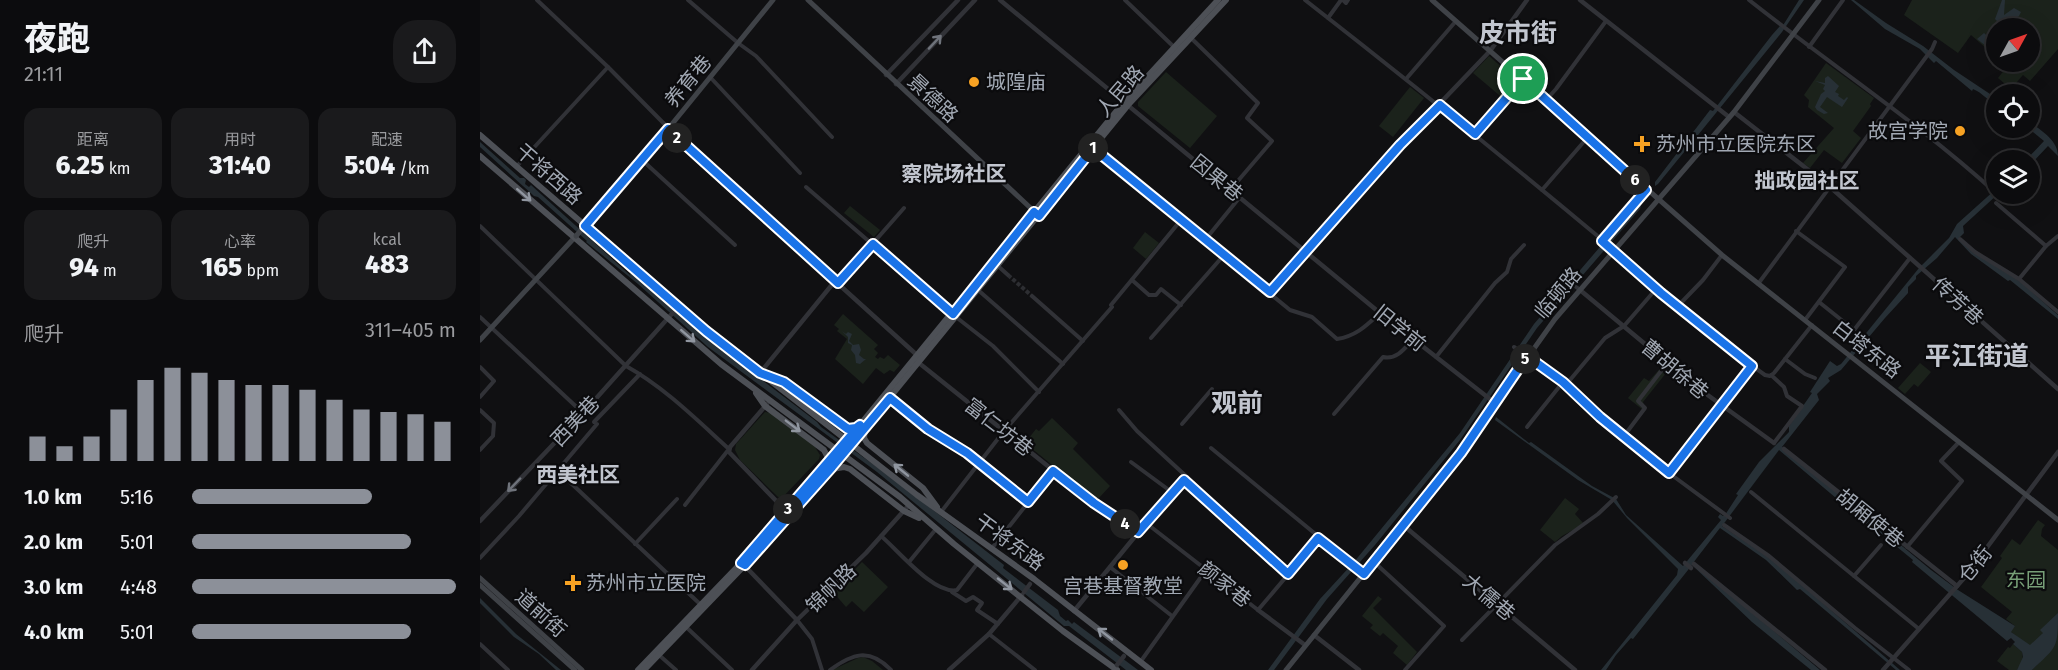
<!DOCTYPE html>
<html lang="zh">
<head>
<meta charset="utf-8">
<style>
	body { margin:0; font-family:"Fira Sans","Noto Sans SC",sans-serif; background:#1a1a1c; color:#f1f3f6; height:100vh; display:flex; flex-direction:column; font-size:22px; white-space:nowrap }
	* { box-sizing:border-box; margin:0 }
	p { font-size:20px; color:#9a9b9e }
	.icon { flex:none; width:33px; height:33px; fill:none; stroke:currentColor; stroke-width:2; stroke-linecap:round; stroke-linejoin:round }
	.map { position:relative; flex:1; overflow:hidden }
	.details { display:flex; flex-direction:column; background:#0c0c0e; width:480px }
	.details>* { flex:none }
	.needle { width:39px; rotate:50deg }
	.fabs { position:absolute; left:1506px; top:18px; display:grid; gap:12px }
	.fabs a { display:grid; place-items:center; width:54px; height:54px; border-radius:50%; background:#0c0c0e; box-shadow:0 6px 24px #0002,0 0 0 2px #2c2c2e; font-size:30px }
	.pin { position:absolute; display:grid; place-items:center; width:51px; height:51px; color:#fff; margin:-26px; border:3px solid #fff; border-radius:50%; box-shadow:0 2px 6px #0007 }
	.km { position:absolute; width:30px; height:30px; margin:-15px; border-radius:50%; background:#222; color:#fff; font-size:16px; line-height:30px; text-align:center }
	.round { display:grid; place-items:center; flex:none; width:63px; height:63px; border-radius:24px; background:#1a1a1c }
	.overview { display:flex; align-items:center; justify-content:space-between; height:102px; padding:0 24px }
	h1 { font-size:33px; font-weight:800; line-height:45px }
	.stats { display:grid; grid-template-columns:repeat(3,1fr); gap:9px; height:102px; padding:6px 24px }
	.stats div { display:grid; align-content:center; border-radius:15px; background:#1a1a1c; text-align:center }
	.stats b { font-size:26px; font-weight:800 }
	.stats small { font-size:16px; font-weight:400 }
	.stats p { font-size:16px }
	.chart { height:168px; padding:12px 24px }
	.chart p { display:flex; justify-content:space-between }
	.chart svg { width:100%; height:108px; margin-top:6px; stroke:#8c9099; stroke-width:6 }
	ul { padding:0 24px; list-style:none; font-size:20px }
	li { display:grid; grid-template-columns:96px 72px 1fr; align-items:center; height:45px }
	li i { height:15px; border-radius:8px; background:#8c9099 }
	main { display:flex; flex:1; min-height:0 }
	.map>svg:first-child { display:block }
</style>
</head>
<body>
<main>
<section class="details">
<div class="overview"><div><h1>夜跑</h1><p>21:11</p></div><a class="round"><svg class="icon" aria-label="share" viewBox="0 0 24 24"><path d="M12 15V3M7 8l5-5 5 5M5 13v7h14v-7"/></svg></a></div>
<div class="stats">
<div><p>距离</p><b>6.25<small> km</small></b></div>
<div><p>用时</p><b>31:40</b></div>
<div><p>配速</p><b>5:04<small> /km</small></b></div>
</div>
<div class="stats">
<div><p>爬升</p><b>94<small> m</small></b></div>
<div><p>心率</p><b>165<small> bpm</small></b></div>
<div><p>kcal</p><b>483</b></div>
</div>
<div class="chart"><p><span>爬升</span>311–405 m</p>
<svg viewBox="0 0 160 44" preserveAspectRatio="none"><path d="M5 44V34M15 44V38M25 44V34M35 44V23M45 44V11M55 44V6M65 44V8M75 44V11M85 44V13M95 44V13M105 44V15M115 44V19M125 44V23M135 44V24M145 44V25M155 44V28"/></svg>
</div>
<ul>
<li><b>1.0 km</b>5:16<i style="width:68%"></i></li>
<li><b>2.0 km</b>5:01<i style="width:83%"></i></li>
<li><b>3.0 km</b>4:48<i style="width:100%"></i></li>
<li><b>4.0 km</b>5:01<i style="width:83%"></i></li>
</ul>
</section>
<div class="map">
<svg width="1578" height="670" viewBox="0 0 1578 670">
	<rect width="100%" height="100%" fill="#101012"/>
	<g fill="#1b221b">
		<path d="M1432 0H1578V49L1550 81 1543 75 1531 89 1518 78 1525 69 1516 61 1550 62V28H1516V57L1491 35 1478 53 1424 15Z"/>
		<path d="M1009 56 1040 83 1025 100 993 73Z"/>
		<path d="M1346 63 1394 98 1390 104 1391 106 1373 131 1381 138 1362 163 1344 150 1330 168 1323 163 1354 128 1328 107 1329 100 1324 95Z"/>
		<path d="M686 72 737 116 710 148 658 106V102Z"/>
		<path d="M930 87 944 98 913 137 899 126Z"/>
		<path d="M370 206 400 230 394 237 364 213Z"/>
		<path d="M665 232 679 243 666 259 653 248Z"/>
		<path d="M363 314 398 345 394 349 398 353 395 357 398 359 400 357 404 359 408 355 420 365 414 372 410 370 404 374 396 368 383 384 355 359 367 339 357 331 359 329 354 325Z"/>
		<path d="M1185 363 1190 368 1163 402 1165 407 1163 410 1148 398 1164 378 1169 381Z"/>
		<path d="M1440 363 1451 372 1438 387 1434 384 1425 394 1418 388Z"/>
		<path d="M285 412 292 413 335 447 340 455 339 459 302 498 298 497 260 460 255 450 256 444Z"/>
		<path d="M572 418 598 443 593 449 630 486 618 499H614L545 443 556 429 559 431Z"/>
		<path d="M1085 498 1099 509 1095 514 1104 524 1082 536 1075 542 1060 530Z"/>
		<path d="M1558 520 1565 525 1562 529 1561 536 1578 550V670H1552L1560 662 1546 645 1530 631 1535 626 1526 619 1532 612 1501 587 1522 558 1520 556 1532 539 1540 545Z"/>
		<path d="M382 562 408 587 384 612 372 601 366 607 353 592Z"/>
		<path d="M898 596 902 599 893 608 937 652 927 665 913 653 918 646 903 633 900 636 890 628 893 625 882 616Z"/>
		<path d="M1533 644 1542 652 1543 660 1537 670H1529L1517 661 1528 647 1530 648Z"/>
		<path d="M383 657 392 661 403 670H352L378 658Z"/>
	</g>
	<g fill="#273036">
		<path d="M1319 0H1324L1302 32 1178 184 1175 186V182L1230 110 1233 111 1292 35 1300 26 1302 27Z"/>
		<path d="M1371 0H1374L1406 23 1443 46 1474 70 1516 98V103C1507 101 1503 93 1493 89L1492 91 1456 61 1454 63 1440 49 1405 29Z"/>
		<path d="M1522 0H1525L1524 15 1534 8 1541 12 1539 16 1530 21 1531 28H1523V21L1518 22 1515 19Z"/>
		<path d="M1504 33 1515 43 1511 50 1497 39Z"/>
		<path d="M1348 76 1359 86 1355 92 1359 94 1358 96 1364 100 1367 97 1368 98 1362 107 1347 97 1340 107 1348 113 1344 114 1337 110 1335 107 1341 94 1345 91 1343 89 1345 85 1335 81 1345 83V78Z"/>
		<path d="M1550 122C1561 131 1578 140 1578 156L1568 146 1550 165V160H1546L1564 141 1548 128Z"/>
		<path d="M0 142 40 178H44L46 180 45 184 49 187 51 185 150 275 151 272C182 299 210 326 243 352L244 351 337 422 341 427 404 472 524 565 523 568 578 610 580 616 586 621 588 620 592 624 594 622 658 670H646L589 626H584L397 472 228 347 158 284 106 242 107 241 58 197 54 196 0 147Z"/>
		<path d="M1516 189V194H1518L1483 226 1484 233 1479 238C1494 253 1511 264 1530 275 1547 285 1562 302 1578 315V319L1530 280 1528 281 1491 254 1475 237 1457 258 1436 276V279L1428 287V293L1405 318 1361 370 1348 378 1350 381 1337 394 1339 400 1302 447 1451 570 1478 590 1535 626 1531 632 1550 645 1563 633 1560 630 1578 613C1578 649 1577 646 1552 670H1537L1543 657 1542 652 1533 644 1535 642 1531 638 1527 641 1432 562 1433 560 1389 524 1388 525 1299 450 1242 526 1293 560 1420 670H1416L1320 589 1317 590 1286 560 1240 528 1213 563 1340 670H1331L1272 622 1212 565 1153 639 1151 638 1136 655 1126 670H1121L1197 575 1198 569 1147 518 1132 500 1098 480 1015 420 1016 417 1049 443 1051 442 1112 486 1136 499 1146 515 1203 566 1241 520 1238 517 1240 514 1243 516 1245 515 1258 495 1256 494 1279 462 1309 432V426L1332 393 1330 392 1350 361 1357 366 1361 364 1439 268 1469 238 1477 224Z"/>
		<path d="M1161 205 1160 209 1057 328 980 440 895 545 847 599 794 670H788L840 599 874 562 980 433 1054 324 1125 241Z"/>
		<path d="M362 331 366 334 368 332 372 334 369 341 373 345 379 344 381 350 379 355 384 359H386L380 364 376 363 375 355 371 350 372 345 368 343V337Z"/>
		<path d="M0 598 36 634 81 670H76L59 654 34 637 0 603Z"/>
	</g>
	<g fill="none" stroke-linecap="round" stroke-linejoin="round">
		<path stroke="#2d2e32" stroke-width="4" stroke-dasharray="4 2" stroke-linecap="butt" d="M528 275 552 296"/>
		<g stroke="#313237" stroke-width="4">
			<path d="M57 0 128 67 212 152 355 281"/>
			<path d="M208 0 258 43 276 56 352 137"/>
			<path d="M645 0 694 47"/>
			<path d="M825 0C925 78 1023 157 1120 238 1175 285 1226 334 1285 375L1290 376 1294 373 1332 325"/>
			<path d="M863 0 866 3 868 0"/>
			<path d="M1269 0C1351 65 1439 123 1516 193"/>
			<path d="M848 18 861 0"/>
			<path d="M711 38 778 103 767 118 792 141 751 189"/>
			<path d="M1329 47 1363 0"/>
			<path d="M230 77 320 173"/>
			<path d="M926 79 976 21"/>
			<path d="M1066 100 1076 89 1126 21"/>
			<path d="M1550 111 1552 107"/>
			<path d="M995 134 1043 79"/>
			<path d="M613 148 810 310 832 317 857 339C876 336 886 326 900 313"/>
			<path d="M162 160 255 245"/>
			<path d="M37 166 128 67"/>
			<path d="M326 187 473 314"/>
			<path d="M1062 190 1108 137"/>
			<path d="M1516 203 1566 246"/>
			<path d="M0 226 146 366C184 387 217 420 249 449L205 505"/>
			<path d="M1316 231 1365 267 1325 320"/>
			<path d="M1480 239 1495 252 1539 279 1578 312"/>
			<path d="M725 240 760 197"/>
			<path d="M1123 241 1166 190"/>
			<path d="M518 266 528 275"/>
			<path d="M1539 279 1566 246 1578 236"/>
			<path d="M652 280 669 295H676L681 289 701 305"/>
			<path d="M1090 282 1100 290"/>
			<path d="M358 283 424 208"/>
			<path d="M1278 284 1452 49 1455 42"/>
			<path d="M498 290 583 364"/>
			<path d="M552 296 603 341"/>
			<path d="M1339 302 1374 330 1430 258"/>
			<path d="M631 305 701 220"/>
			<path d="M1197 307 1223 280 1242 255"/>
			<path d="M0 317 103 413"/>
			<path d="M476 317 513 346 559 392"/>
			<path d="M671 338 744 255"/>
			<path d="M1034 347 1083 382 1120 417 1189 473 1250 518"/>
			<path d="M956 357 1015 283 1027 272 1031 259 1044 245"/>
			<path d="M1305 359 1325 374 1335 378"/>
			<path d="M0 367 14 381 0 397"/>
			<path d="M1291 375 1304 387 1307 396 1322 406 1294 443"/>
			<path d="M410 398 448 429 487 452 548 502"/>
			<path d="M0 410 14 423 13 436 0 450"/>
			<path d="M639 410 657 431 707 477"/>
			<path d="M854 414 903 357C917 360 925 348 933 339"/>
			<path d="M114 422 160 374"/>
			<path d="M702 424 732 389"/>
			<path d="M1047 427 1083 382 1090 380 1125 338 1144 326 1176 289"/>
			<path d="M1144 436 1165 408 1158 401 1188 362"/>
			<path d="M731 448 884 574"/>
			<path d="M651 462 693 493"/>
			<path d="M78 471 220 604"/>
			<path d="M1190 472 1272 366"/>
			<path d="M704 480 808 574"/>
			<path d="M1271 492 1439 629"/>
			<path d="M461 512 524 431 632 307"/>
			<path d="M666 523 778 610 839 538"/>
			<path d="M1244 525 1289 556 1375 628 1429 670"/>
			<path d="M401 536C418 550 454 595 477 590L497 564"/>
			<path d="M155 544 197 499"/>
			<path d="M1427 547 1482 481 1461 461 1479 442"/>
			<path d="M512 548 573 471"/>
			<path d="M0 558 39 516 117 424"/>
			<path d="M429 562 456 529"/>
			<path d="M894 562 964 626 925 670"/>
			<path d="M630 567 692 616"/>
			<path d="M1374 576 1401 545"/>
			<path d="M472 592 486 601 493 597 502 603 497 610 518 624"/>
			<path d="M317 620 332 639 342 670"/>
			<path d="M205 626 252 670"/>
			<path d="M509 634 555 670"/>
			<path d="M982 640 1075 545 1118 514 1136 497"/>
			<path d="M0 644 28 670"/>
			<path d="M179 655 196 670"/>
			<path d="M661 661 726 570"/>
			<path d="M350 670C372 654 389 647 411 670"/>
		</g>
		<g stroke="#313237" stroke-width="4.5">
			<path d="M520 0 900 313 1015 403"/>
			<path d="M1100 0 1249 117"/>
			<path d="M406 75 478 0"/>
			<path d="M416 84 495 0"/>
			<path d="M1254 112 1349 186 1578 389"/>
			<path d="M1100 290 1218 388 1294 443"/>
			<path d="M790 292 920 145 1010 51 1047 0"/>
			<path d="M439 363 614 503 658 532"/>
			<path d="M280 373 355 281 438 356"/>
			<path d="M287 404 250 447 249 452 306 511"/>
			<path d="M1304 449 1477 586"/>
			<path d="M0 521 103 413 198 307"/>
			<path d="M923 525 1095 670"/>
			<path d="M1205 563 1211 568"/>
			<path d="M263 564 317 620"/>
			<path d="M1214 564 1345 670"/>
			<path d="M778 610 825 645"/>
			<path d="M594 611 666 523 704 480"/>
			<path d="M834 635 879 670"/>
			<path d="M272 670 317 620 386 553 429 505"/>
			<path d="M469 670 509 634 542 595"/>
			<path d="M1403 670 1485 577 1578 452"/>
		</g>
		<g stroke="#3f4247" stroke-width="5">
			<path d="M328 0 557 214"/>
			<path d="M952 0 1242 255 1578 520"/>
			<path d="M104 227 188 129 293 0"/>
			<path d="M0 340 96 236"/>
			<path d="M0 578 102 670"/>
			<path d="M0 585 95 670"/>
			<path d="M806 670 972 464 1075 319 1254 112 1339 0"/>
		</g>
		<g stroke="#4d5056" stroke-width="6">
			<path d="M0 135 238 340 437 495 554 579 671 670"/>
			<path d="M0 156 241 364 420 497 474 544 583 631 637 670"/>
			<path d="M285 375 304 382 368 429 377 427"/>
			<path d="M276 393 285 406 344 450 347 456V463"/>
			<path d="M385 429 384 438 387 443 443 488 457 507"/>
			<path d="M371 436 644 102 738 0"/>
			<path d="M375 440 648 105 746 0"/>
			<path d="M352 469 364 467 370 469 424 511 439 518"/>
			<path d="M158 670 261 563 354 456"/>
			<path d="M164 670 265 565 358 460"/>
		</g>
		<g stroke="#313237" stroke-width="4.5">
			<path d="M544 592 550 584"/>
			<path d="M637 665 644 656"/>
		</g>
		<path stroke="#3f4247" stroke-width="5" d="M96 236 102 229"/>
		<g stroke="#4d5056" stroke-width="6">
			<path d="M354 456 371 436"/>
			<path d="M358 460 375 440"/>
		</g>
	</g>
	<defs><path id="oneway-shaft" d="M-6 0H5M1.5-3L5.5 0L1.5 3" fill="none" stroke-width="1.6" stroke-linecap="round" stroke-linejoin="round" transform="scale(1.5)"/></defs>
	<g stroke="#6f737b">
		<use href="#oneway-shaft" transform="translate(455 42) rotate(-47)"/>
		<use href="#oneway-shaft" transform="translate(34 485) rotate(134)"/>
	</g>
	<g stroke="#9096a0">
		<use href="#oneway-shaft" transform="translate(44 195) rotate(41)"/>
		<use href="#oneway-shaft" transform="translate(208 336) rotate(41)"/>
		<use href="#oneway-shaft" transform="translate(313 426) rotate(37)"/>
		<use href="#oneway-shaft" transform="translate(421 470) rotate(-141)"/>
		<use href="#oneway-shaft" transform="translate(525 584) rotate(38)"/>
		<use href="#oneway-shaft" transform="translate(625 634) rotate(-142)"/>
	</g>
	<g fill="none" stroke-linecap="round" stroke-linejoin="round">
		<defs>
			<path id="route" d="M1043 79 1166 190 1122 241 1181 293 1272 366 1189 473 1120 417 1083 382 1047 356 981 453 884 574 838 538 808 574 704 480 658 532 614 503 573 471 548 502 487 453 448 429 410 398 352 467 265 565 261 563 380 425 376 428 368 429 304 382 280 373 226 331 105 226 188 129 358 283 393 244 473 314 554 212 559 216 613 148 790 292 920 145 960 105 995 134Z"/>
		</defs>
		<use href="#route" stroke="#fff" stroke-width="12"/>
		<use href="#route" stroke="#1a73e8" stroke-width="8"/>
	</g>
	<g fill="#f7a223" stroke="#0b0b0d" stroke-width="2">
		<circle cx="494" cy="82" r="6"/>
		<circle cx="1480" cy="131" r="6"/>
		<path d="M1159 135h6v6h6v6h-6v6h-6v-6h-6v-6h6z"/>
		<circle cx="643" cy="565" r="6"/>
		<path d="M90 574h6v6h6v6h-6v6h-6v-6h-6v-6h6z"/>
	</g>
	<g text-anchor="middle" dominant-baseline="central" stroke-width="4.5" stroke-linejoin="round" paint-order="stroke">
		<g font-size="20" fill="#a1a8b3" stroke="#0b0b0d">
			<text transform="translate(208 81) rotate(-51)">养育巷</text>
			<text transform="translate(640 91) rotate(-49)">人民路</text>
			<text transform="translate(453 98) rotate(43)">景德路</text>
			<text transform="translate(69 174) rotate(41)">干将西路</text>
			<text transform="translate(737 178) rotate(39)">因果巷</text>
			<text transform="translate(1078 293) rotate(-50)">临顿路</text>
			<text transform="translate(1478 301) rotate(42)">传芳巷</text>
			<text transform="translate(920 328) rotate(39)">旧学前</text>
			<text transform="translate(1387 349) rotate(38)">白塔东路</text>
			<text transform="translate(1195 369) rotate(40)">曹胡徐巷</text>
			<text transform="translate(95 421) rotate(-47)">西美巷</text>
			<text transform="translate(519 427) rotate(38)">富仁坊巷</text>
			<text transform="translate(1390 518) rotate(39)">胡厢使巷</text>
			<text transform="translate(530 542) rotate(36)">干将东路</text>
			<text transform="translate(1495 564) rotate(-51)">仓街</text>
			<text transform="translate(745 584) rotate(38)">颜家巷</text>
			<text transform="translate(351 588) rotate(-44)">锦帆路</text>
			<text transform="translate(1009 597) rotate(40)">大儒巷</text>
			<text transform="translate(61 613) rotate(42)">道前街</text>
		</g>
		<g font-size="20" fill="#a1a8b3" stroke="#0b0b0d" text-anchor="start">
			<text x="506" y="82">城隍庙</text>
			<text x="1468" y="131" text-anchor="end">故宫学院</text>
			<text x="1176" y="144">苏州市立医院东区</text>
			<text x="106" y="583">苏州市立医院</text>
			<text x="643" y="586" text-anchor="middle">宫巷基督教堂</text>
		</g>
		<g font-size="20" fill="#779f77" stroke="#0b0b0d">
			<text x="1546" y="580">东园</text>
		</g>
		<g font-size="21" font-weight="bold" fill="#c2c6cf" stroke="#0b0b0d">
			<text x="474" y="174">察院场社区</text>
			<text x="1327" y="181">拙政园社区</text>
			<text x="98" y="475">西美社区</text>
		</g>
		<g font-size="26" font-weight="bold" fill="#c2c6cf" stroke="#0b0b0d">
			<text x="1038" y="33">皮市街</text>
			<text x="1497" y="356">平江街道</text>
			<text x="757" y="403">观前</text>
		</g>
	</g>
</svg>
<div class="fabs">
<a><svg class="needle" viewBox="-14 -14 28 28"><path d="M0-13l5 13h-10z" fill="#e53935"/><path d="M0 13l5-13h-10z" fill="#9a9b9e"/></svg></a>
<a><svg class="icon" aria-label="locate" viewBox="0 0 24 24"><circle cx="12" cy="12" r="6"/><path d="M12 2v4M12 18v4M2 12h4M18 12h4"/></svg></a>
<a><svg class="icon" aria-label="layers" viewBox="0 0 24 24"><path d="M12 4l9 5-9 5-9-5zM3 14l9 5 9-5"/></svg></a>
</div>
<div class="pin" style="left:1043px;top:79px;background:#1e9e55"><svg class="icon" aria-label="arrive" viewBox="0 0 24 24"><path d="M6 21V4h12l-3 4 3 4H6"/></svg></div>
<b class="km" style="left:613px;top:148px">1</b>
<b class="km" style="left:197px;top:138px">2</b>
<b class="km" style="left:308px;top:509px">3</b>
<b class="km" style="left:645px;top:524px">4</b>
<b class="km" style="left:1045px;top:359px">5</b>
<b class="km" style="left:1155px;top:180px">6</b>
</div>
</main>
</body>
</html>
